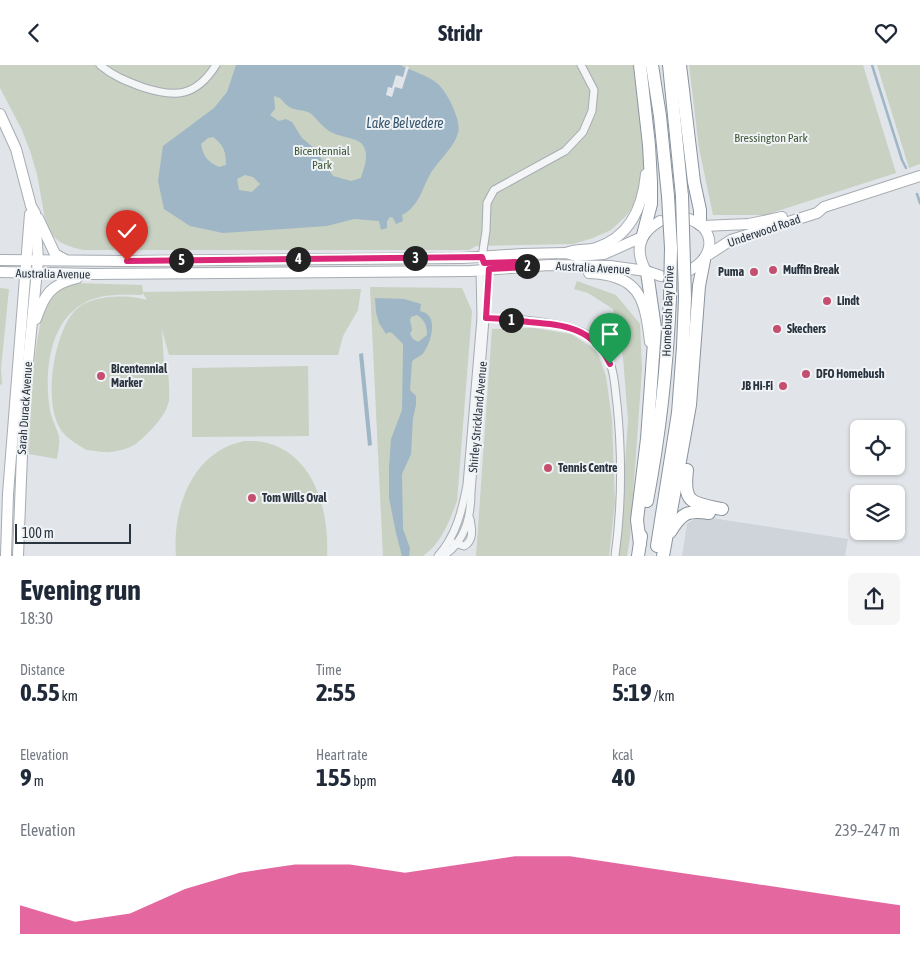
<!DOCTYPE html>
<html lang="en">
<head>
<meta charset="utf-8">
<style>
	body { margin:0; font-family:"Asap Condensed",sans-serif; background:#f6f6f7; color:#1f2937; height:100vh; display:flex; flex-direction:column; font-size:19px; white-space:nowrap }
	* { box-sizing:border-box; margin:0 }
	p { font-size:16px; color:#747a83 }
	.icon { flex:none; width:28px; height:28px; fill:none; stroke:currentColor; stroke-width:2; stroke-linecap:round; stroke-linejoin:round }
	.map { position:relative; height:491px; overflow:hidden }
	.drawer { display:flex; flex-direction:column; background:#fff; flex:1 }
	.drawer>* { flex:none }
	.tools { position:absolute; left:850px; top:355px; display:grid; gap:10px }
	.tools a { display:grid; place-items:center; width:55px; height:55px; border-radius:8px; background:#fff; box-shadow:0 1px 4px #0004; font-size:25px }
	.scale { position:absolute; left:15px; bottom:12px; width:116px; box-sizing:border-box; padding-left:5px; border:2px solid #2a343f; border-top:0; font-size:14px; line-height:18px; white-space:nowrap; color:#2a343f; -webkit-text-stroke:4px #f0f3f6; paint-order:stroke }
	.pin { position:absolute; display:grid; place-items:center; width:42px; height:42px; color:#fff; margin:-51px -21px; border-radius:50% 50% 50% 0; rotate:-45deg; box-shadow:0 0 5px #0007 }
	.pin .icon { rotate:45deg }
	.km { position:absolute; width:25px; height:25px; margin:-12px; border-radius:50%; background:#222; color:#fff; font-size:14px; line-height:25px; text-align:center }
	.round { display:grid; place-items:center; flex:none; width:52px; height:52px; border-radius:8px; background:#f6f6f7 }
	.headline { display:flex; align-items:center; justify-content:space-between; height:85px; padding:0 20px }
	h1 { font-size:28px; font-weight:700; line-height:38px }
	.metrics { display:grid; grid-template-columns:repeat(3,1fr); gap:8px; height:85px; padding:5px 20px }
	.metrics div { display:grid; align-content:center }
	.metrics b { font-size:25px; font-weight:700 }
	.metrics small { font-size:14px; font-weight:400 }
	.metrics p { font-size:14px }
	.chart { height:140px; padding:10px 20px }
	.chart p { display:flex; justify-content:space-between }
	.chart svg { width:100%; height:90px; margin-top:5px; fill:#db2777; opacity:.7 }
	header { display:flex; justify-content:space-between; align-items:center; height:65px; padding:0 20px; background:#fff; font-size:22px; font-weight:700 }
	.map>svg:first-child { display:block }
</style>
</head>
<body>
<header><svg class="icon" aria-label="back" viewBox="0 0 24 24"><path d="M15 5l-7 7 7 7"/></svg>Stridr<svg class="icon" aria-label="heart" viewBox="0 0 24 24"><path d="M12 20l-8-8c-3-5 5-10 8-4 3-6 11-1 8 4z"/></svg></header>
<div class="map">
<svg width="920" height="491" viewBox="0 0 920 491">
	<rect width="100%" height="100%" fill="#e1e4e8"/>
	<path fill="#cfd4da" d="M698 451 848 474 845 491H682L687 459Z"/>
	<g fill="#c8d1c2">
		<path d="M0 0H633L644 91 641 119 635 138 626 151 611 165 593 173 573 179 476 181 469 185H83C66 181 54 177 46 160L37 109 30 86 22 65 0 23Z"/>
		<path d="M689 0H863L896 108 765 150H713L699 83Z"/>
		<path d="M877 0H920V99L909 103Z"/>
		<path d="M577 216 616 230 640 259 642 304 630 472 627 491H619L628 355 623 293 613 244 588 228 574 224Z"/>
		<path d="M73 218 142 220 143 227 361 224 358 245 343 271 338 290H169L162 265 164 300 168 301C168 312 170 324 169 335 167 350 149 368 138 377 131 384 112 388 103 387 98 386 92 386 87 385 81 382 70 375 65 370 41 346 53 272 73 248 87 229 128 229 147 235L143 228 142 230C124 230 103 228 86 237 48 256 44 309 50 346 52 355 57 363 59 372 60 378 58 387 57 394L29 389C31 355 32 253 52 229 56 224 67 221 73 218Z"/>
		<path d="M370 222 462 223 472 246 457 436C450 455 441 479 423 491H383Z"/>
		<path d="M0 223 9 224 1 303 2 319 0 320Z"/>
		<path d="M534 263 571 269 588 280 597 287 606 311 612 355 615 438 609 491H476L492 264Z"/>
		<path d="M308 301 309 371 192 372V303Z"/>
		<path d="M244 376C308 373 330 438 327 491H176C172 443 192 387 244 376Z"/>
	</g>
	<g fill="#9eb6c6" fill-rule="evenodd">
		<path d="M236 0H400C412 6 427 10 438 19 447 27 462 56 458 68 454 82 440 94 432 106 422 122 420 141 402 150L403 156 396 159 393 153 390 152 387 156V163L381 165 379 156 354 154 327 161 223 168 190 161 164 144 158 116 163 81 214 43 227 27ZM274 31 280 33C282 35 285 39 288 41 294 46 303 44 310 48 318 54 322 63 333 68 341 72 357 73 362 79 370 89 364 103 361 113L351 116 333 111 314 83 302 73 292 57 286 54 279 56 270 50 275 44ZM213 72C224 80 226 87 226 100L219 102C208 97 203 91 201 79L208 73ZM245 110 253 112 260 119 252 127 239 125 237 114Z"/>
		<path d="M375 233 404 234 421 239 420 246C422 247 425 247 427 249 437 257 430 279 424 287 421 292 415 292 412 297L410 325 416 331V340L413 353 411 389 402 409 403 464 410 483 409 491H402L396 468 389 433V403L391 374 402 345 403 285V279L392 268 389 267 386 269 379 258 376 247ZM417 250C425 255 427 261 427 270L418 277 413 274 410 269 412 265 410 255 411 252Z"/>
		<path d="M363 288 372 380 368 381 359 289Z"/>
	</g>
	<path fill="#e1e4e8" d="M406 1 409 2 402 24 395 22 392 32 386 30 388 22 392 23 396 10 403 12Z"/>
	<g fill="none" stroke-linecap="round" stroke-linejoin="round">
		<g stroke="#9eb6c6" stroke-width="2.5">
			<path d="M872 0 902 95 906 103"/>
			<path d="M917 129 920 138"/>
		</g>
		<defs>
			<g id="street">
				<path d="M100 0C113 11 126 16 142 22 175 33 196 32 216 0"/>
				<path d="M482 192 486 166 487 138 494 125 565 86 583 67 592 46 594 25 581 0"/>
				<path d="M481 253C507 253 564 256 586 269 597 276 605 286 610 298 615 310 615 325 617 339 622 389 622 441 615 491"/>
				<path d="M454 478 464 481C474 476 472 464 470 454"/>
				<path d="M438 491C456 471 462 446 467 420L481 253 480 205"/>
				<path d="M443 491C465 477 471 451 471 427L489 205"/>
			</g>
			<g id="secondary">
				<path d="M0 49 16 84 31 141 35 148 38 195 24 338 18 491"/>
				<path d="M38 153 55 189 64 194"/>
				<path d="M689 154C717 164 715 192 690 205"/>
				<path d="M660 156C639 168 634 185 646 206L661 211"/>
				<path d="M703 161 749 159 782 152"/>
				<path d="M566 188C576 183 586 186 596 183 630 172 643 141 646 109"/>
				<path d="M705 192 731 175 817 148 824 142 920 111"/>
				<path d="M0 195 127 196 462 193 522 189 566 188 576 191 604 189 642 172"/>
				<path d="M0 207 93 209 471 206 548 200 610 201 646 206"/>
				<path d="M589 208C639 210 645 232 650 277"/>
				<path d="M36 254C44 230 51 219 77 213"/>
				<path d="M6 491 8 429 30 149"/>
			</g>
			<g id="highway">
				<path d="M640 0 649 80 651 117V139L643 170"/>
				<path d="M652 0 660 51 668 131"/>
				<path d="M669 0 682 131"/>
				<path d="M680 0 694 117 700 145V159"/>
				<path d="M687 405C683 439 692 438 722 444"/>
				<path d="M647 436C660 368 667 303 670 233"/>
				<path d="M670 467C682 448 687 445 709 448"/>
				<path d="M640 479 637 455 647 374 655 263 647 207"/>
				<path d="M657 481 678 348 683 282 685 233"/>
				<path d="M638 491 641 471"/>
				<path d="M663 491 690 340 699 221 704 195"/>
			</g>
		</defs>
		<use href="#street" stroke="#a6acb2" stroke-width="9"/>
		<use href="#secondary" stroke="#a6acb2" stroke-width="12"/>
		<use href="#highway" stroke="#89939e" stroke-width="14"/>
		<use href="#street" stroke="#f3f5f7" stroke-width="7"/>
		<use href="#secondary" stroke="#fff" stroke-width="10"/>
		<use href="#highway" stroke="#fff" stroke-width="12"/>
		<defs>
			<g id="highway-bridge">
				<path d="M668 131 671 183 670 233"/>
				<path d="M682 131 685 233"/>
			</g>
		</defs>
		<use href="#highway-bridge" stroke="#89939e" stroke-width="14" stroke-linecap="butt"/>
		<use href="#highway-bridge" stroke="#fff" stroke-width="12"/>
	</g>
	<g fill="none" stroke-linecap="round" stroke-linejoin="round">
		<defs>
			<path id="route" d="M127 196 482 192 484 198 516 197 530 202 489 204 486 253C500 253 515 255 529 257 566 260 593 263 610 299"/>
		</defs>
		<use href="#route" stroke="#fff" stroke-width="10"/>
		<use href="#route" stroke="#db2777" stroke-width="6"/>
	</g>
	<g fill="#c44f6e" stroke="#f0f3f6" stroke-width="2">
		<circle cx="773" cy="205" r="5"/>
		<circle cx="754" cy="207" r="5"/>
		<circle cx="827" cy="236" r="5"/>
		<circle cx="777" cy="264" r="5"/>
		<circle cx="806" cy="309" r="5"/>
		<circle cx="101" cy="311" r="5"/>
		<circle cx="783" cy="321" r="5"/>
		<circle cx="548" cy="403" r="5"/>
		<circle cx="252" cy="433" r="5"/>
	</g>
	<g text-anchor="middle" dominant-baseline="central" stroke-width="4" stroke-linejoin="round" paint-order="stroke">
		<g font-size="12" fill="#425939" stroke="#f0f3f6">
			<text x="771" y="73">Bressington Park</text>
			<text x="322" y="86">Bicentennial<tspan x="322" dy="14">Park</tspan></text>
		</g>
		<g font-size="12" fill="#2a343f" stroke="#f0f3f6">
			<text transform="translate(764 166) rotate(-19)">Underwood Road</text>
			<text transform="translate(593 203) rotate(3)">Australia Avenue</text>
			<text transform="translate(53 209) rotate(1)">Australia Avenue</text>
			<text transform="translate(668 246) rotate(-88)">Homebush Bay Drive</text>
			<text transform="translate(25 343) rotate(-86)">Sarah Durack Avenue</text>
			<text transform="translate(478 352) rotate(-85)">Shirley Strickland Avenue</text>
		</g>
		<g font-size="12" font-weight="bold" fill="#2a343f" stroke="#f0f3f6" text-anchor="start">
			<text x="783" y="205">Muffin Break</text>
			<text x="744" y="207" text-anchor="end">Puma</text>
			<text x="837" y="236">Lindt</text>
			<text x="787" y="264">Skechers</text>
			<text x="111" y="304">Bicentennial<tspan x="111" dy="14">Marker</tspan></text>
			<text x="816" y="309">DFO Homebush</text>
			<text x="773" y="321" text-anchor="end">JB Hi-Fi</text>
			<text x="558" y="403">Tennis Centre</text>
			<text x="262" y="433">Tom Wills Oval</text>
		</g>
		<g font-size="14" font-style="italic" fill="#38576f" stroke="#f0f3f6">
			<text x="405" y="58">Lake Belvedere</text>
		</g>
	</g>
</svg>
<div class="tools">
<a><svg class="icon" aria-label="locate" viewBox="0 0 24 24"><circle cx="12" cy="12" r="6"/><path d="M12 2v4M12 18v4M2 12h4M18 12h4"/></svg></a>
<a><svg class="icon" aria-label="layers" viewBox="0 0 24 24"><path d="M12 4l9 5-9 5-9-5zM3 14l9 5 9-5"/></svg></a>
</div>
<div class="scale">100 m</div>
<div class="pin" style="left:610px;top:299px;background:#1e9e55"><svg class="icon" aria-label="arrive" viewBox="0 0 24 24"><path d="M6 21V4h12l-3 4 3 4H6"/></svg></div>
<div class="pin" style="left:127px;top:196px;background:#d93025"><svg class="icon" aria-label="check" viewBox="0 0 24 24"><path d="M5 12l5 5 9-10"/></svg></div>
<b class="km" style="left:511px;top:255px">1</b>
<b class="km" style="left:527px;top:201px">2</b>
<b class="km" style="left:415px;top:193px">3</b>
<b class="km" style="left:298px;top:194px">4</b>
<b class="km" style="left:181px;top:195px">5</b>
</div>
<section class="drawer">
<div class="headline"><div><h1>Evening run</h1><p>18:30</p></div><a class="round"><svg class="icon" aria-label="share" viewBox="0 0 24 24"><path d="M12 15V3M7 8l5-5 5 5M5 13v7h14v-7"/></svg></a></div>
<div class="metrics">
<div><p>Distance</p><b>0.55<small> km</small></b></div>
<div><p>Time</p><b>2:55</b></div>
<div><p>Pace</p><b>5:19<small> /km</small></b></div>
</div>
<div class="metrics">
<div><p>Elevation</p><b>9<small> m</small></b></div>
<div><p>Heart rate</p><b>155<small> bpm</small></b></div>
<div><p>kcal</p><b>40</b></div>
</div>
<div class="chart"><p><span>Elevation</span>239–247 m</p>
<svg viewBox="0 0 160 44" preserveAspectRatio="none"><path d="M0 44V30L10 38L20 34L30 22L40 14L50 10L60 10L70 14L80 10L90 6L100 6L110 10L120 14L130 18L140 22L150 26L160 30V44z"/></svg>
</div>
</section>
</body>
</html>
